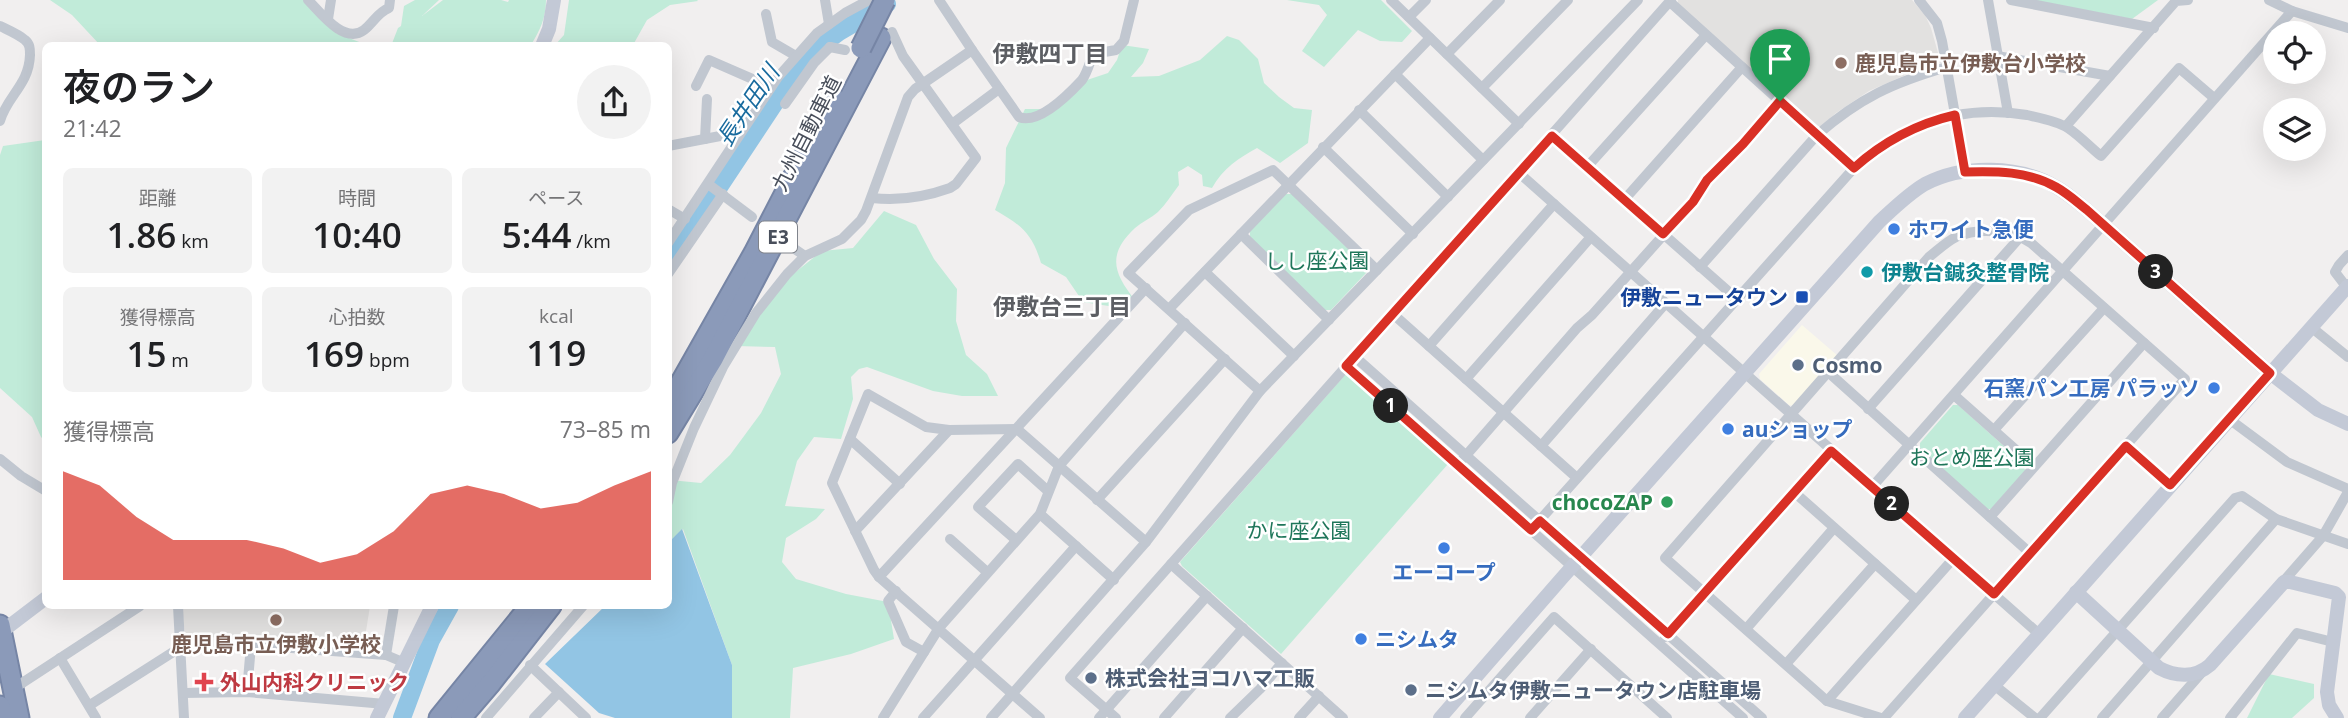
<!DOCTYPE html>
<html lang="ja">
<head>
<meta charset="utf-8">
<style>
	body { margin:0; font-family:"Open Sans","Noto Sans JP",sans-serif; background:#f2f2f2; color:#202124; height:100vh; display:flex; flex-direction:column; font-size:26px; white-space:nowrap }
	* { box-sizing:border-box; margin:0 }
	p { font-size:23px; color:#757577 }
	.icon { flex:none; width:38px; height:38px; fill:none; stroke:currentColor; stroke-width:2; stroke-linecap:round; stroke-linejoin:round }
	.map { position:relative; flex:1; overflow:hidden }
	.side { position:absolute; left:42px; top:42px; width:630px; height:567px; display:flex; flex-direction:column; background:#fff; border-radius:10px; box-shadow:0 7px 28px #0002 }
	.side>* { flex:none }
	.controls { position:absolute; left:2263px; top:21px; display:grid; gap:14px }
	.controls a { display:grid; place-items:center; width:63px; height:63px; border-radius:50%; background:#fff; box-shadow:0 7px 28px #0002; font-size:35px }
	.pin { position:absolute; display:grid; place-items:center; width:60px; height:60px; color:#fff; margin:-72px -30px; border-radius:50% 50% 50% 0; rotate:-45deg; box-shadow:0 0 7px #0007 }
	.pin .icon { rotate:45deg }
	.km { position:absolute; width:35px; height:35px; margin:-18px; border-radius:50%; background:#222; color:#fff; font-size:19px; line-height:35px; text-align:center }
	.round { display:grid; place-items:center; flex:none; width:74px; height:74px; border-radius:37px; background:#f2f2f2 }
	.overview { display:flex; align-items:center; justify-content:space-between; height:119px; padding:0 21px }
	h1 { font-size:38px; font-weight:600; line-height:52px }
	.metrics { display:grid; grid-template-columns:repeat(3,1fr); gap:10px; height:119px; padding:7px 21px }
	.metrics div { display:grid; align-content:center; border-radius:10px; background:#f2f2f2; text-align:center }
	.metrics b { font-size:35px; font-weight:600 }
	.metrics small { font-size:19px; font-weight:400 }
	.metrics p { font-size:19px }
	.chart { height:196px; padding:14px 21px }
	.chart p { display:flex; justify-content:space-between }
	.chart svg { width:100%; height:126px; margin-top:7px; fill:#d93025; opacity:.7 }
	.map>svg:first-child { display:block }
</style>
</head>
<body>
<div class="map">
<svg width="2348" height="718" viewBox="0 0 2348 718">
	<rect width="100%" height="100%" fill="#f1efef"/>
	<path fill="#faf8ea" d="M1802 325 1838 356 1794 406 1789 405 1760 379 1759 374Z"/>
	<g fill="#e2e1e0">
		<path d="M1678 0H1912L1925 15 1931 28 1940 60 1938 65 1910 73 1869 91 1836 113 1821 126H1815L1678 4Z"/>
		<path d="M182 606H370L363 650 185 635Z"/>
	</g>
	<g fill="#c1ebd9">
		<path d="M50 0H305L336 33 367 45H100L72 15Z"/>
		<path d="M415 0H439L422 16 443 0H501L508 2 509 0H546C546 18 540 30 531 45L391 46 398 28 401 26 404 6Z"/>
		<path d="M569 0H697L698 1 670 5 647 20 633 45H555L564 35Z"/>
		<path d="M1287 0H1381L1412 31 1402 42 1380 41 1358 30 1324 67 1302 51 1327 15 1319 5Z"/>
		<path d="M2033 0H2158L2132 19Z"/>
		<path d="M1227 36 1239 40 1258 59 1264 83 1279 97 1294 108 1312 110 1308 143 1280 163 1257 148C1239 158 1223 168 1212 188L1203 186 1202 175 1188 166 1178 172 1179 185C1172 194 1166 204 1158 212 1151 218 1142 222 1135 228 1107 254 1113 273 1135 300L1115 307 1083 302 1066 277 1041 263C1032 233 1021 225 995 210L1005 183 1006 148 1025 109H1049L1084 81 1108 73 1117 60 1122 45 1149 49 1143 63 1131 77 1159 76 1200 60Z"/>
		<path d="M45 140H46L45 441 41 437 32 417 0 388V155L3 146Z"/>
		<path d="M1286 194H1292L1367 267V272L1331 310H1325L1250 237V231Z"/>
		<path d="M884 211 916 225 934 259 957 289 956 321 966 355 987 374 998 396H962L933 391 867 367 859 369 851 377 853 399 841 439 814 437 797 461 785 506 825 509 816 519 786 538 782 562 796 579 846 594 888 602 894 639 851 654 793 668 790 718H732V665L683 529 669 542 668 486 670 480 701 483 730 455 761 413 781 374 775 347 736 346 788 278 822 251 853 248Z"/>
		<path d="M1345 375 1351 376 1448 464 1281 654 1182 566 1180 562Z"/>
		<path d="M1953 405H1958L2024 464 2025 471 1991 509H1986L1920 449V443Z"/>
		<path d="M2269 674 2314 684V698L2292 718H2247Z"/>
	</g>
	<path fill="#92c5e4" d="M682 529 732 665V718H615L599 713 545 664 605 606H668L669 542Z"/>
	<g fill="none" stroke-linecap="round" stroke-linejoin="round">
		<g stroke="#92c5e4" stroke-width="18">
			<path d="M668 264 782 92 813 51 839 32 887 4"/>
			<path d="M402 718 431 640 450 606"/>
		</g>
		<defs>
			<g id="highway">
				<path d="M668 405 754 253 834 98"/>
				<path d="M668 433 713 359 881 38"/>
				<path d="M0 625 19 718"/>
				<path d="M0 706 2 718"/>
				<path d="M439 718 530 606"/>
				<path d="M461 718 491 683 551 606"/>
			</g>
		</defs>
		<use href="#highway" stroke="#7685a5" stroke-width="23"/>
		<g stroke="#c1c7d0" stroke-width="10">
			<path d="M308 0C320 12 344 45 364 30 373 23 378 12 389 8L390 0"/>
			<path d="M825 0 829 24"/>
			<path d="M1391 0 1519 124"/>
			<path d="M1919 0 1937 23 1942 41 1965 171"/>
			<path d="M1988 0 2008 113"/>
			<path d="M2011 0 2154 28"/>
			<path d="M2269 0 2292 11 2348 28"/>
			<path d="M1670 2 1854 168"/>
			<path d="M766 14 772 42 796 56"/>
			<path d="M1409 17 1426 0"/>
			<path d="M328 19 331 0"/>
			<path d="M0 26C8 30 18 34 25 40 30 44 30 49 30 55 29 85 7 96 0 121"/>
			<path d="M830 47 845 50"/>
			<path d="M972 50 1019 117C1039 125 1069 94 1082 80 1087 73 1090 62 1093 54L1116 50 1124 41 1134 0"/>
			<path d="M1447 54 1500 0"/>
			<path d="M1997 56 2110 76"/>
			<path d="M1395 74 1483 160"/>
			<path d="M696 86 709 60 771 87"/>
			<path d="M1482 88 1568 0"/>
			<path d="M785 104 814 63 830 47"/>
			<path d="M1359 110 1448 197"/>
			<path d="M952 124 999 89"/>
			<path d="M2066 126 2176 1 2188 0"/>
			<path d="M1552 136 1737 299"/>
			<path d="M705 139 707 99"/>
			<path d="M668 146 741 132"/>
			<path d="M1323 147 1413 234"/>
			<path d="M1587 167 1706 35"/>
			<path d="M1518 172 2039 634"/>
			<path d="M708 184 752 217"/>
			<path d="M872 198C898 201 925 197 950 188L956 184 976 158 903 56 892 32"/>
			<path d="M1624 200 1742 67"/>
			<path d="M668 209 685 219"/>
			<path d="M1241 234 1329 320"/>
			<path d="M668 243 778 77 817 33 845 13 869 0"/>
			<path d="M789 245 805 256"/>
			<path d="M2348 255 2339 265 2335 272 2348 289"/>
			<path d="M1700 267 1817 135C1860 98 1892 83 1947 67"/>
			<path d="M1205 272 1294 356"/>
			<path d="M668 274 723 194"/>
			<path d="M1169 309 1430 38"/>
			<path d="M1393 314 1577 478"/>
			<path d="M2311 327 2348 357"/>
			<path d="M1429 346 1554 204"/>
			<path d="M1354 356 1762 718"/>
			<path d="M1346 366 1743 718"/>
			<path d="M1828 372 2030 553"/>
			<path d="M1466 379 1590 238"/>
			<path d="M1260 391 1128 273 1189 210 1273 170 1377 270"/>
			<path d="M1954 395 2034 466"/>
			<path d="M1868 409 2021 236"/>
			<path d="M2229 419 2287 462 2348 489"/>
			<path d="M1994 430 2104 308"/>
			<path d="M850 439 900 484"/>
			<path d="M1541 446 1665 304"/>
			<path d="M2126 446 2170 485"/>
			<path d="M0 459 21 476 46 491"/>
			<path d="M1462 460 1577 328 1592 315 1693 202 1708 180 1743 144 1780 101"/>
			<path d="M1872 487 2292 11"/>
			<path d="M1794 492 1916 600"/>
			<path d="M1097 500 1225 359"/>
			<path d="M668 502 672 483 694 428 723 367 756 313 787 274 805 256 842 239 861 220 866 211 908 97 915 89 972 50 939 0"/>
			<path d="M1040 514 1114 580"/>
			<path d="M1990 517 2144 343"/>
			<path d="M1531 530 1854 168C1903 124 1961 104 2027 115 2040 118 2057 121 2068 128 2080 136 2090 147 2101 156L2179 68 2214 98"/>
			<path d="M855 531 949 430"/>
			<path d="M950 539 987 572"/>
			<path d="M1016 540 978 507 1018 464 1048 491"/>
			<path d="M1171 564 1343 718"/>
			<path d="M879 577 1146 288"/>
			<path d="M2281 584 2323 536 2348 492"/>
			<path d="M896 591 888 601 906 642 924 652"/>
			<path d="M178 606 184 718"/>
			<path d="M1746 629 1834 528"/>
			<path d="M1665 637 1831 451"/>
			<path d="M386 655 394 606"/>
			<path d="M60 658 96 718"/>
			<path d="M1786 664 1875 564"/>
			<path d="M530 665 586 718"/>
			<path d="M13 689 140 606"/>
			<path d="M1999 689 2035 718"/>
			<path d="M247 692 251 645 386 655 405 663"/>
			<path d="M183 693 247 692 385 704"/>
			<path d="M1827 701 1953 559"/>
			<path d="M90 705 181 647"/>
			<path d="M486 718 583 606"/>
			<path d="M534 718 559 692"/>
			<path d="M883 718 939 628 1040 514 1059 466 1185 323"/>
			<path d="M923 718 1076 546"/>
			<path d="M991 718 1146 542 1260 391 1638 0"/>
			<path d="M1040 718 879 577 874 570 832 483 868 394 926 427 949 430 1017 429 1146 542"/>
			<path d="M1099 718 1207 596"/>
			<path d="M1116 718 1070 678 1671 0"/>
			<path d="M1164 718 1243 628"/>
			<path d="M1230 718 1260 689 1282 663"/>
			<path d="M1299 718 1319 696"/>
			<path d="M1465 718 1554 617 1667 718"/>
			<path d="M1530 718 1591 649"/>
			<path d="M1881 718 1827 701 1665 558 1929 257C1938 250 1946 242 1956 237 1979 227 2011 230 2031 243L2185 379 1884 718"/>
			<path d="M2040 718 2235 498 2242 496 2276 519 2348 544"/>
			<path d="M2102 718 2276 519"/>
			<path d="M2162 718 2204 670"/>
			<path d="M2230 718 2297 633 2333 642"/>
		</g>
		<g stroke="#c3c9d6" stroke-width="14">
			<path d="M542 46 549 29 554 0"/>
			<path d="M2076 592 2159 668C2176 677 2195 678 2210 665L2284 582H2290L2335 593 2339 597 2327 692 2329 705 2337 718"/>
			<path d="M0 633 46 598"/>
			<path d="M377 718 432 606"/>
			<path d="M1440 718 1562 578 1879 222C1893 209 1908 194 1925 184 1963 164 2020 165 2056 187 2067 193 2077 202 2087 210L2270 373 2318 410 2348 424"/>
			<path d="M1965 718 2348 286"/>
		</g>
		<use href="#highway" stroke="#8b9ab9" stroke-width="19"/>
		<defs>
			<path id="highway-bridge" d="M861 48 885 0"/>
		</defs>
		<use href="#highway-bridge" stroke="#7685a5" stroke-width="23" stroke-linecap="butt"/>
		<use href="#highway-bridge" stroke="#8b9ab9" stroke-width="19"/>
	</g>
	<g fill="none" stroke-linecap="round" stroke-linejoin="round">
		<defs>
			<path id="route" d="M1780 101 1854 168C1884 141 1916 124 1955 115L1965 172C1996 171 2028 171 2056 187 2067 193 2077 202 2087 210L2270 373 2170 485 2126 446 1994 594 1831 451 1668 634 1540 521 1531 530 1346 366 1552 136 1663 234 1693 202 1707 180 1743 144Z"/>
		</defs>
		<use href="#route" stroke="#fff" stroke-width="14"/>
		<use href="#route" stroke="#d93025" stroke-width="9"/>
	</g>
	<g fill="#8d6e63" stroke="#fff" stroke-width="2.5">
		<circle cx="1841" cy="63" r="7"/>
		<circle cx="276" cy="620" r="7"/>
	</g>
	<g fill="#3f7fe0" stroke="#fff" stroke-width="2.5">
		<circle cx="1894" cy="229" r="7"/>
		<circle cx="2214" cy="388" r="7"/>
		<circle cx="1728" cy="429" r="7"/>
		<circle cx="1444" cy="548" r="7"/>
		<circle cx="1361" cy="639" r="7"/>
	</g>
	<circle fill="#0f9aa8" stroke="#fff" stroke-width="2.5" cx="1867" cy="272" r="7"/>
	<rect fill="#1a4fb4" stroke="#fff" stroke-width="2.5" x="1795" y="290" width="14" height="14" rx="3.5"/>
	<g fill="#5c6f8a" stroke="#fff" stroke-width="2.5">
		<circle cx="1798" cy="365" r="7"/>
		<circle cx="1091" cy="678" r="7"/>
		<circle cx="1411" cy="690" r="7"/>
	</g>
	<circle fill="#2e9e5b" stroke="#fff" stroke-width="2.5" cx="1667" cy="502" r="7"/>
	<path fill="#e0444e" stroke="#fff" stroke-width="2.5" d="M200.5 671.5h7v7h7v7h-7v7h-7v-7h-7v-7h7z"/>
	<g text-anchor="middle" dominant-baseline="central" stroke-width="5" stroke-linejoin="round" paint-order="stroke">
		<rect fill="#fff" stroke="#80848c" stroke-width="2" x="759" y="221.5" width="38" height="31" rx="5"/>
		<g font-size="19" font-weight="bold" fill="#494f5b">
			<text x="778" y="237">E3</text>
		</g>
		<g font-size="21" font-weight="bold" fill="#785e54" stroke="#fff" text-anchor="start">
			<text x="1855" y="63">鹿児島市立伊敷台小学校</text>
			<text x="276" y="644" text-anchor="middle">鹿児島市立伊敷小学校</text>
		</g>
		<g font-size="21" fill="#494f5b" stroke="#fff">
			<text transform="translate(806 133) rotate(-63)">九州自動車道</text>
		</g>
		<g font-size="21" font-weight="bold" fill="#366cbe" stroke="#fff" text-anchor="start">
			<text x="1908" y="229">ホワイト急便</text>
			<text x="2200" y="388" text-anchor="end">石窯パン工房 パラッソ</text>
			<text x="1742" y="429">auショップ</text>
			<text x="1444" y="572" text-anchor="middle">エーコープ</text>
			<text x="1375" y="639">ニシムタ</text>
		</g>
		<g font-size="21" fill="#1f765a" stroke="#fff">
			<text x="1317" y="260">しし座公園</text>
			<text x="1972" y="457">おとめ座公園</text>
			<text x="1299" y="530">かに座公園</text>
		</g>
		<g font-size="21" font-weight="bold" fill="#0d838f" stroke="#fff" text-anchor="start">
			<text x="1881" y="272">伊敷台鍼灸整骨院</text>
		</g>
		<g font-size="21" font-weight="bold" fill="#164399" stroke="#fff" text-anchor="end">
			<text x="1788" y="297">伊敷ニュータウン</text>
		</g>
		<g font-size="21" font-weight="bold" fill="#4e5e75" stroke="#fff" text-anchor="start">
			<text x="1812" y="365">Cosmo</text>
			<text x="1105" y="678">株式会社ヨコハマ工販</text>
			<text x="1425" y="690">ニシムタ伊敷ニュータウン店駐車場</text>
		</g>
		<g font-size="21" font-weight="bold" fill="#27864d" stroke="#fff" text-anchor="end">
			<text x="1653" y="502">chocoZAP</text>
		</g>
		<g font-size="21" font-weight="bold" fill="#be3a42" stroke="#fff" text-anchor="start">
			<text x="220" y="682">外山内科クリニック</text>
		</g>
		<g font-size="23" font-weight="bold" fill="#5c5e63" stroke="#fff">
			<text x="1050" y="53">伊敷四丁目</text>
			<text x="1062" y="306">伊敷台三丁目</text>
		</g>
		<g font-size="23" font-style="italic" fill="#196b9e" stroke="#fff">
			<text transform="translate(747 105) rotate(-56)">長井田川</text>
		</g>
	</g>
</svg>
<div class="controls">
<a><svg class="icon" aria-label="locate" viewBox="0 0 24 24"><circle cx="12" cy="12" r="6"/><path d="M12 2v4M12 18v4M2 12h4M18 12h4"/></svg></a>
<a><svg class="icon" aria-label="layers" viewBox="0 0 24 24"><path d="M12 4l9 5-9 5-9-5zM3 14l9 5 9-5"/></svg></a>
</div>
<div class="pin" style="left:1780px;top:101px;background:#1e9e55"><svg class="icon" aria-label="arrive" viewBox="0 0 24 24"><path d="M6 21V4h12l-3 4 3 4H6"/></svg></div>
<b class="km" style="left:1391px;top:406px">1</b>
<b class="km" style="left:1892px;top:504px">2</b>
<b class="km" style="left:2156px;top:272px">3</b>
<section class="side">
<div class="overview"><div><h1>夜のラン</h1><p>21:42</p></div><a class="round"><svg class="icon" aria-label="share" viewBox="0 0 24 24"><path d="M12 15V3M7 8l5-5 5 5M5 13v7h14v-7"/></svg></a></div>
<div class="metrics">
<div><p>距離</p><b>1.86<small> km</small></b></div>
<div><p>時間</p><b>10:40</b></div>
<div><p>ペース</p><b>5:44<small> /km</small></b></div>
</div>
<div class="metrics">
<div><p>獲得標高</p><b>15<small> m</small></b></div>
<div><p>心拍数</p><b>169<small> bpm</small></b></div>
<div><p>kcal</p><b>119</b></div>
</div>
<div class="chart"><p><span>獲得標高</span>73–85 m</p>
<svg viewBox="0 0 160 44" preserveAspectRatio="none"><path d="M0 44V6L10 11L20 22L30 30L40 30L50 30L60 33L70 38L80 35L90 27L100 14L110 11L120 14L130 19L140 17L150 11L160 6V44z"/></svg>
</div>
</section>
</div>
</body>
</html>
